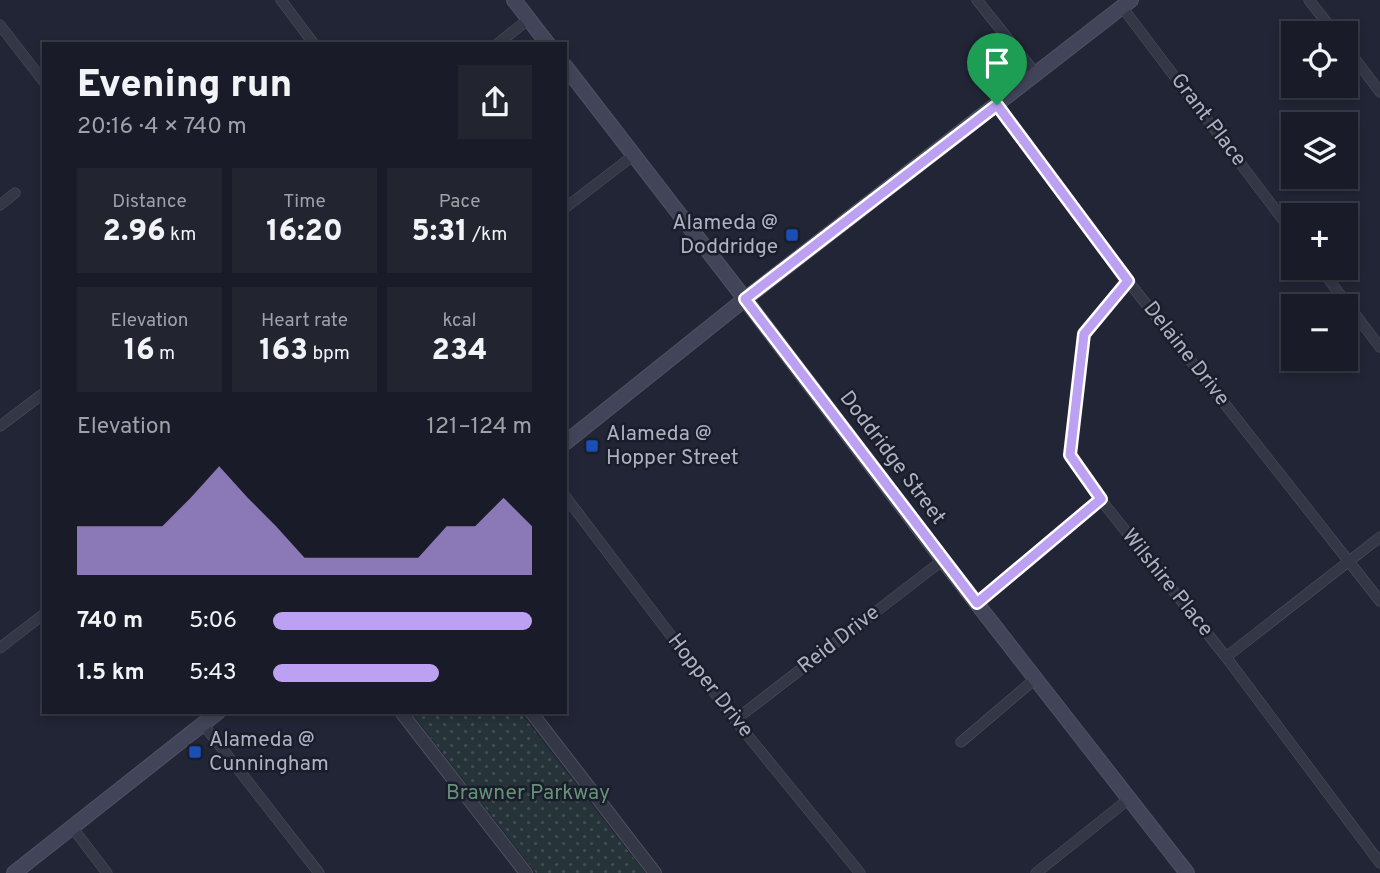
<!DOCTYPE html>
<html lang="en">
<head>
<meta charset="utf-8">
<style>
	body { margin:0; font-family:Overpass,sans-serif; background:#222530; color:#f1f3f6; height:100vh; display:flex; flex-direction:column; font-size:26px; white-space:nowrap }
	* { box-sizing:border-box; margin:0 }
	p { font-size:23px; color:#9fa1a8 }
	.icon { flex:none; width:38px; height:38px; fill:none; stroke:currentColor; stroke-width:2; stroke-linecap:round; stroke-linejoin:round }
	.map { position:relative; flex:1; overflow:hidden }
	.side { position:absolute; left:42px; top:42px; width:525px; height:672px; display:flex; flex-direction:column; background:#191c28; border-radius:0px; box-shadow:0 4px 10px #0003,0 0 0 2px #373a45 }
	.side>* { flex:none }
	.fabs { position:absolute; left:1281px; top:21px; display:grid; gap:14px }
	.fabs a { display:grid; place-items:center; width:77px; height:77px; border-radius:0px; background:#191c28; box-shadow:0 4px 10px #0003,0 0 0 2px #373a45; font-size:35px }
	.pin { position:absolute; display:grid; place-items:center; width:60px; height:60px; color:#fff; margin:-72px -30px; border-radius:50% 50% 50% 0; rotate:-45deg; box-shadow:0 0 7px #0007 }
	.pin .icon { rotate:45deg }
	.round { display:grid; place-items:center; flex:none; width:74px; height:74px; border-radius:0px; background:#222530 }
	.summary { display:flex; align-items:center; justify-content:space-between; height:119px; padding:0 35px }
	h1 { font-size:38px; font-weight:800; line-height:52px }
	.stats { display:grid; grid-template-columns:repeat(3,1fr); gap:10px; height:119px; padding:7px 35px }
	.stats div { display:grid; align-content:center; border-radius:0px; background:#222530; text-align:center }
	.stats b { font-size:30px; font-weight:800 }
	.stats small { font-size:19px; font-weight:400 }
	.stats p { font-size:19px }
	.chart { height:196px; padding:14px 35px }
	.chart p { display:flex; justify-content:space-between }
	.chart svg { width:100%; height:126px; margin-top:7px; fill:#bca0f2; opacity:.7 }
	ul { padding:0 35px; list-style:none; font-size:23px }
	li { display:grid; grid-template-columns:112px 84px 1fr; align-items:center; height:52px }
	li i { height:18px; border-radius:9px; background:#bca0f2 }
	.map>svg:first-child { display:block }
</style>
</head>
<body>
<div class="map">
<svg width="1380" height="873" viewBox="0 0 1380 873">
	<defs>
		<pattern id="park-dots" width="8" height="8" patternUnits="userSpaceOnUse" patternTransform="scale(1.75)"><rect width="8" height="8" fill="#263339"/><path d="M2 2h.1M6 6h.1" fill="none" stroke="#434e54" stroke-width="1.8" stroke-linecap="round"/></pattern>
	</defs>
	<rect width="100%" height="100%" fill="#212535"/>
	<path fill="url(#park-dots)" d="M411 712H520L645 873H536Z"/>
	<g fill="none" stroke-linecap="round" stroke-linejoin="round">
		<defs>
			<g id="minor">
				<path d="M281 0 314 44"/>
				<path d="M977 0 1036 74"/>
				<path d="M1309 0 1335 33"/>
				<path d="M1122 7 1293 233"/>
				<path d="M0 25 44 82"/>
				<path d="M497 44 529 19"/>
				<path d="M1346 47 1380 92"/>
				<path d="M997 105 1128 281 1380 601"/>
				<path d="M0 205 15 193"/>
				<path d="M565 208 634 155"/>
				<path d="M1320 268 1380 347"/>
				<path d="M1128 281 1084 334 1070 455 1101 500 1226 657 1380 863"/>
				<path d="M0 426 44 393"/>
				<path d="M565 496 735 720 860 873"/>
				<path d="M977 603 1101 500"/>
				<path d="M0 648 44 614"/>
				<path d="M1226 657 1380 537"/>
				<path d="M735 720 943 560"/>
				<path d="M203 724 319 873"/>
				<path d="M961 742 1035 679"/>
				<path d="M72 827 107 873"/>
				<path d="M1036 873 1130 798"/>
			</g>
			<g id="tertiary">
				<path d="M401 712 526 873"/>
				<path d="M531 712 655 873"/>
			</g>
			<g id="secondary">
				<path d="M514 0 548 44"/>
				<path d="M565 66 745 299 943 560 1187 873"/>
				<path d="M565 443 745 299 1131 0"/>
				<path d="M14 873 218 712"/>
			</g>
		</defs>
		<use href="#minor" stroke="#4e5261" stroke-width="11"/>
		<use href="#tertiary" stroke="#4e5261" stroke-width="14"/>
		<use href="#secondary" stroke="#4e5261" stroke-width="16"/>
		<use href="#minor" stroke="#343746" stroke-width="10"/>
		<use href="#tertiary" stroke="#343746" stroke-width="12"/>
		<use href="#secondary" stroke="#424559" stroke-width="14"/>
	</g>
	<g fill="none" stroke-linecap="round" stroke-linejoin="round">
		<defs>
			<path id="route" d="M997 105 1128 281 1084 334 1070 455 1101 499 977 603 745 299Z"/>
		</defs>
		<use href="#route" stroke="#fff" stroke-width="14"/>
		<use href="#route" stroke="#bca0f2" stroke-width="9"/>
	</g>
	<g fill="#1a4fb4" stroke="#1a1d2a" stroke-width="2.5">
		<rect x="785" y="228" width="14" height="14" rx="3.5"/>
		<rect x="585" y="439" width="14" height="14" rx="3.5"/>
		<rect x="188" y="745" width="14" height="14" rx="3.5"/>
	</g>
	<g text-anchor="middle" dominant-baseline="central" stroke-width="5" stroke-linejoin="round" paint-order="stroke">
		<g font-size="21" fill="#aeb1c3" stroke="#1a1d2a">
			<text transform="translate(1208 120) rotate(53)">Grant Place</text>
			<text transform="translate(1186 354) rotate(52)">Delaine Drive</text>
			<text transform="translate(892 458) rotate(53)">Doddridge Street</text>
			<text transform="translate(1167 583) rotate(51)">Wilshire Place</text>
			<text transform="translate(839 640) rotate(-38)">Reid Drive</text>
			<text transform="translate(710 686) rotate(52)">Hopper Drive</text>
		</g>
		<g font-size="21" fill="#aeb1c3" stroke="#1a1d2a" text-anchor="start">
			<text x="778" y="223" text-anchor="end">Alameda @<tspan x="778" dy="24">Doddridge</tspan></text>
			<text x="606" y="434">Alameda @<tspan x="606" dy="24">Hopper Street</tspan></text>
			<text x="209" y="740">Alameda @<tspan x="209" dy="24">Cunningham</tspan></text>
		</g>
		<g font-size="21" fill="#67917b" stroke="#1a1d2a">
			<text x="528" y="793">Brawner Parkway</text>
		</g>
	</g>
</svg>
<div class="fabs">
<a><svg class="icon" aria-label="locate" viewBox="0 0 24 24"><circle cx="12" cy="12" r="6"/><path d="M12 2v4M12 18v4M2 12h4M18 12h4"/></svg></a>
<a><svg class="icon" aria-label="layers" viewBox="0 0 24 24"><path d="M12 4l9 5-9 5-9-5zM3 14l9 5 9-5"/></svg></a>
<a>+</a>
<a>−</a>
</div>
<div class="pin" style="left:997px;top:105px;background:#1e9e55"><svg class="icon" aria-label="arrive" viewBox="0 0 24 24"><path d="M6 21V4h12l-3 4 3 4H6"/></svg></div>
<section class="side">
<div class="summary"><div><h1>Evening run</h1><p>20:16 · 4 × 740 m</p></div><a class="round"><svg class="icon" aria-label="share" viewBox="0 0 24 24"><path d="M12 15V3M7 8l5-5 5 5M5 13v7h14v-7"/></svg></a></div>
<div class="stats">
<div><p>Distance</p><b>2.96<small> km</small></b></div>
<div><p>Time</p><b>16:20</b></div>
<div><p>Pace</p><b>5:31<small> /km</small></b></div>
</div>
<div class="stats">
<div><p>Elevation</p><b>16<small> m</small></b></div>
<div><p>Heart rate</p><b>163<small> bpm</small></b></div>
<div><p>kcal</p><b>234</b></div>
</div>
<div class="chart"><p><span>Elevation</span>121–124 m</p>
<svg viewBox="0 0 160 44" preserveAspectRatio="none"><path d="M0 44V27L10 27L20 27L30 27L40 17L50 6L60 17L70 27L80 38L90 38L100 38L110 38L120 38L130 27L140 27L150 17L160 27V44z"/></svg>
</div>
<ul>
<li><b>740 m</b>5:06<i style="width:100%"></i></li>
<li><b>1.5 km</b>5:43<i style="width:64%"></i></li>
</ul>
</section>
</div>
</body>
</html>
